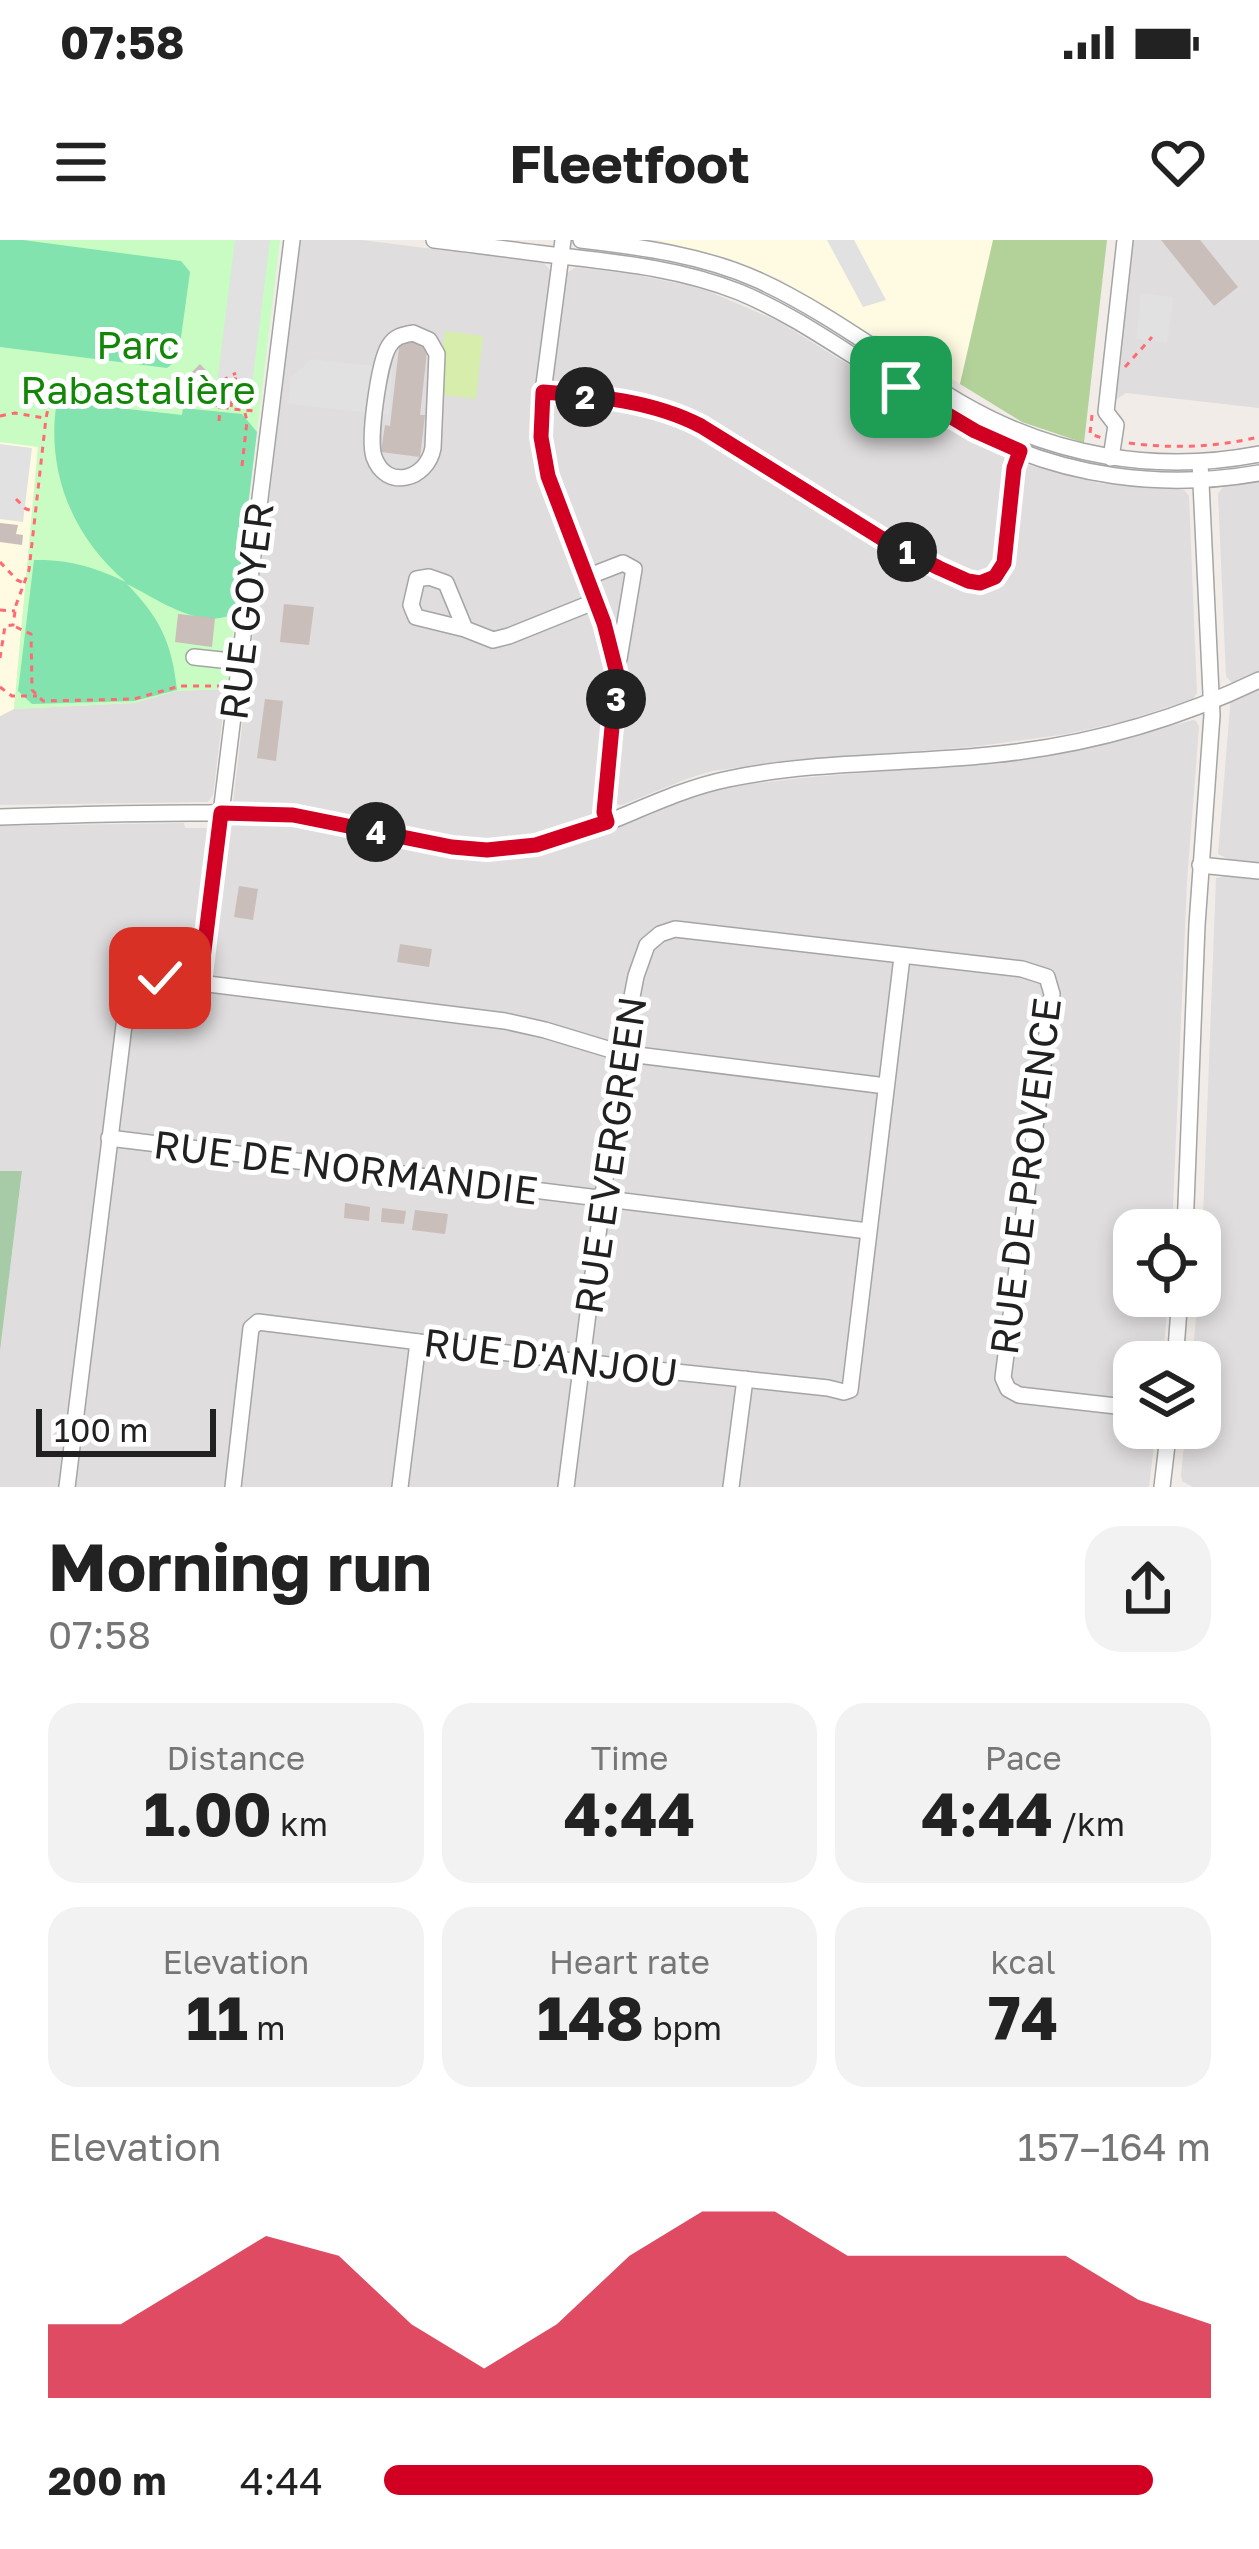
<!DOCTYPE html>
<html lang="en">
<head>
<meta charset="utf-8">
<style>
	body { margin:0; font-family:"Golos Text",sans-serif; background:#f2f2f2; color:#222; height:100vh; display:flex; flex-direction:column; font-size:45px; white-space:nowrap }
	* { box-sizing:border-box; margin:0 }
	p { font-size:39px; color:#767676 }
	.icon { flex:none; width:66px; height:66px; fill:none; stroke:currentColor; stroke-width:2; stroke-linecap:round; stroke-linejoin:round }
	.map { position:relative; height:1247px; overflow:hidden }
	.sheet { display:flex; flex-direction:column; background:#fff; flex:1 }
	.sheet>* { flex:none }
	.buttons { position:absolute; left:1113px; top:969px; display:grid; gap:24px }
	.buttons a { display:grid; place-items:center; width:108px; height:108px; border-radius:24px; background:#fff; box-shadow:0 6px 18px #0003; font-size:60px }
	.scale { position:absolute; left:36px; bottom:30px; width:180px; box-sizing:border-box; padding-left:12px; border:6px solid #212121; border-top:0; font-size:33px; line-height:42px; white-space:nowrap; color:#212121; -webkit-text-stroke:9px #fff; paint-order:stroke }
	.pin { position:absolute; display:grid; place-items:center; width:102px; height:102px; color:#fff; margin:-51px; border-radius:24px; box-shadow:0 6px 18px #0006 }
	.km { position:absolute; width:60px; height:60px; margin:-30px; border-radius:50%; background:#222; color:#fff; font-size:33px; line-height:60px; text-align:center }
	.round { display:grid; place-items:center; flex:none; width:126px; height:126px; border-radius:36px; background:#f2f2f2 }
	.headline { display:flex; align-items:center; justify-content:space-between; height:204px; padding:0 48px }
	h1 { font-size:66px; font-weight:700; line-height:90px }
	.figures { display:grid; grid-template-columns:repeat(3,1fr); gap:18px; height:204px; padding:12px 48px }
	.figures div { display:grid; align-content:center; border-radius:30px; background:#f2f2f2; text-align:center }
	.figures b { font-size:60px; font-weight:700 }
	.figures small { font-size:33px; font-weight:400 }
	.figures p { font-size:33px }
	.chart { height:336px; padding:24px 48px }
	.chart p { display:flex; justify-content:space-between }
	.chart svg { width:100%; height:216px; margin-top:12px; fill:#d10022; opacity:.7 }
	ul { padding:0 48px; list-style:none; font-size:39px }
	li { display:grid; grid-template-columns:192px 144px 1fr; align-items:center; height:90px }
	li i { height:30px; border-radius:15px; background:#d10022 }
	.status { display:flex; justify-content:space-between; align-items:center; height:84px; padding:0 60px; background:#fff; direction:ltr }
	.status svg { height:33px; fill:currentColor }
	header { display:flex; justify-content:space-between; align-items:center; height:156px; padding:0 48px; background:#fff; font-size:54px; font-weight:700 }
	.map>svg:first-child { display:block }
</style>
</head>
<body>
<div class="status"><b>07:58</b><svg viewBox="0 0 49 12"><path d="M0 12V9h3v3zM5 12V6h3v6zM10 12V3h3v9zM15 12V0h3v12zM26 1h20v11H26zM47 4h2v5h-2z"/></svg></div>
<header><svg class="icon" aria-label="menu" viewBox="0 0 24 24"><path d="M4 6h16M4 12h16M4 18h16"/></svg>Fleetfoot<svg class="icon" aria-label="heart" viewBox="0 0 24 24"><path d="M12 20l-8-8c-3-5 5-10 8-4 3-6 11-1 8 4z"/></svg></header>
<div class="map">
<svg width="1259" height="1247" viewBox="0 0 1259 1247">
	<rect width="100%" height="100%" fill="#f1ece7"/>
	<g fill="#dfddde">
		<path d="M300 0H362L544 23 551 31 567 33 576 27 637 35 701 48 778 81 952 189 1004 215 1028 225 1098 243 1184 250 1189 256 1197 453 1193 459 1125 481 1067 494 971 507 783 521 713 531 689 538 622 565 616 564 613 558H598L595 572 590 578 548 591 506 599 464 598 295 564 233 562Z"/>
		<path d="M1131 0H1259V168L1126 153 1115 160Z"/>
		<path d="M1259 242V1247H1193L1182 1241 1181 1235 1186 1188H1200V1122H1192L1198 1056H1200L1216 638 1229 635 1230 620 1218 614 1232 443 1226 436 1218 254 1223 247Z"/>
		<path d="M226 449 213 555 208 562 0 565V476L14 469 134 463 176 451Z"/>
		<path d="M1193 480 1196 481 1199 487 1187 642 1172 990H1134V1056H1168L1163 1122H1134V1188H1156L1149 1247H0V1111L22 932 0 931V586L184 583 185 588H208L209 596 226 598 233 581 279 582 301 584 421 610 486 621 520 617 569 606 687 559 726 547 801 538 1022 520 1113 502Z"/>
	</g>
	<g fill="#fffae2">
		<path d="M656 0H994L960 144 923 121 922 117 876 95H871L779 39 731 19Z"/>
		<path d="M0 202 38 206 14 469 0 476Z"/>
	</g>
	<path fill="#d6edab" d="M445 91 483 96 476 159 437 154Z"/>
	<path fill="#b3d29a" d="M993 0H1107L1084 203 1022 182 960 144Z"/>
	<path fill="#a7cba7" d="M0 931H22L0 1111Z"/>
	<path fill="#c8fcc3" d="M0 0H280L226 449 176 451 134 463 14 469 38 207 0 202Z"/>
	<g fill="#82e3ae">
		<path d="M0 0H23L181 21 190 32 178 119 167 128 0 107Z"/>
		<path d="M65 162 182 175 183 168 242 174 257 192 235 373C201 392 156 358 127 344 160 378 172 403 177 450L134 461 32 464 18 451 34 320C70 319 96 328 126 342 74 298 47 235 56 167Z"/>
	</g>
	<g fill="#e1e1e1">
		<path d="M235 0H270L252 145 249 148 217 144Z"/>
		<path d="M827 0H854L886 60 863 67Z"/>
		<path d="M1141 53 1173 57 1167 103 1136 99Z"/>
		<path d="M311 119 393 128 389 175 288 164 291 137Z"/>
		<path d="M0 204 32 208 23 282 0 279Z"/>
	</g>
	<g fill="#c9beba">
		<path d="M1161 0H1200L1238 47 1214 66Z"/>
		<path d="M400 99 428 102 420 175H425L420 217 381 212 385 185 390 186Z"/>
		<path d="M200 124 210 135 198 147 188 136Z"/>
		<path d="M0 283 18 285 16 294 23 295 22 305 0 302Z"/>
		<path d="M284 364 314 367 309 405 280 402Z"/>
		<path d="M178 374 215 378 212 407 175 402Z"/>
		<path d="M265 459 283 461 276 521 257 518Z"/>
		<path d="M239 646 258 649 253 680 234 677Z"/>
		<path d="M400 704 432 709 429 727 397 722Z"/>
		<path d="M345 963 370 967 369 981 344 978Z"/>
		<path d="M382 968 406 971 404 984 381 982Z"/>
		<path d="M415 970 448 974 445 994 412 990Z"/>
	</g>
	<g fill="none" stroke-linecap="round" stroke-linejoin="round">
		<defs>
			<g id="minor">
				<path d="M434 0C477 5 519 11 561 16 622 23 682 29 739 52 790 73 835 105 882 134 912 154 943 174 975 191 1063 237 1162 250 1259 233"/>
				<path d="M563 0 543 152 541 197 552 248 604 383 614 419 617 434 615 472 605 572 607 582"/>
				<path d="M581 0C641 7 702 15 758 40 830 73 893 123 961 163 1052 216 1155 234 1259 214"/>
				<path d="M413 93 429 100 437 114 433 208C427 240 386 251 374 217 368 199 379 122 389 106 395 96 403 95 413 93Z"/>
				<path d="M543 152 634 164 680 176 701 186 881 298 939 328 980 343 995 337 1002 327 1014 228 1020 211"/>
				<path d="M1111 218 1116 185 1106 172 1125 0"/>
				<path d="M587 337 623 323 634 329 619 419"/>
				<path d="M465 389 446 343 429 337 417 339 411 365 416 377 465 389 493 400 509 396 596 361"/>
				<path d="M194 417 240 422"/>
				<path d="M0 577C63 575 127 573 190 573 220 573 251 571 281 574 353 580 423 612 495 611 578 609 649 555 728 539 813 521 903 524 990 515 1083 506 1174 481 1259 440"/>
				<path d="M1200 625 1259 631"/>
				<path d="M200 743 292 0"/>
				<path d="M109 898 868 991"/>
				<path d="M1185 990 1197 685 1212 475 1200 222"/>
				<path d="M1175 1122 1180 1056"/>
				<path d="M67 1247 127 761C132 745 143 737 160 738L505 781 545 790 621 813 886 846"/>
				<path d="M233 1247 251 1088 258 1082 581 1122 828 1148 844 1152 850 1150 902 717"/>
				<path d="M400 1247 418 1102"/>
				<path d="M566 1247 621 813 636 736 647 705 660 694 675 689 1022 729 1047 737 1052 754 1003 1138 1008 1149 1019 1155 1134 1168"/>
				<path d="M731 1247 745 1139"/>
				<path d="M1162 1247 1169 1188"/>
			</g>
		</defs>
		<use href="#minor" stroke="#a5a5a5" stroke-width="18"/>
		<g stroke="#ff6a73" stroke-width="3" stroke-dasharray="6 6" stroke-linecap="butt">
			<path d="M1125 127 1152 97"/>
			<path d="M182 142 191 154"/>
			<path d="M48 148 56 149"/>
			<path d="M50 158 52 146"/>
			<path d="M191 158 236 133"/>
			<path d="M231 167 236 135"/>
			<path d="M1092 175 1090 194 1102 198"/>
			<path d="M0 176 15 173 44 178"/>
			<path d="M219 181 220 168"/>
			<path d="M1129 203C1173 209 1216 207 1259 197"/>
			<path d="M242 226 247 181 245 173"/>
			<path d="M16 259 26 269 33 271"/>
			<path d="M0 322 17 340 24 343"/>
			<path d="M0 370 15 371"/>
			<path d="M16 387 31 394 32 450 43 461 134 459 180 446H226"/>
			<path d="M0 418 5 386 13 385 16 365 29 330 46 178 50 160 167 165 191 159 231 169 255 171"/>
			<path d="M0 447 12 456H37"/>
		</g>
		<use href="#minor" stroke="#fff" stroke-width="15"/>
	</g>
	<g fill="none" stroke-linecap="round" stroke-linejoin="round">
		<defs>
			<path id="route" d="M160 738 200 743 221 573 293 575 452 607 487 610 536 605 607 582 604 572 617 434 604 383 548 236 541 197 543 152C597 156 653 161 701 186L881 298 939 328 968 341 980 343 995 337 1004 323 1014 228 1020 211 975 191 901 147"/>
		</defs>
		<use href="#route" stroke="#fff" stroke-width="24"/>
		<use href="#route" stroke="#d10022" stroke-width="15"/>
	</g>
	<g text-anchor="middle" dominant-baseline="central" stroke-width="10" stroke-linejoin="round" paint-order="stroke">
		<g font-size="39" fill="#118607" stroke="#fff">
			<text x="138" y="104">Parc<tspan x="138" dy="45">Rabastalière</tspan></text>
		</g>
		<g font-size="39" fill="#212121" stroke="#fff">
			<text transform="translate(246 371) rotate(-83)">RUE GOYER</text>
			<text transform="translate(610 915) rotate(-82)">RUE EVERGREEN</text>
			<text transform="translate(346 927) rotate(7)">RUE DE NORMANDIE</text>
			<text transform="translate(1025 936) rotate(-83)">RUE DE PROVENCE</text>
			<text transform="translate(551 1117) rotate(7)">RUE D'ANJOU</text>
		</g>
	</g>
</svg>
<div class="buttons">
<a><svg class="icon" aria-label="locate" viewBox="0 0 24 24"><circle cx="12" cy="12" r="6"/><path d="M12 2v4M12 18v4M2 12h4M18 12h4"/></svg></a>
<a><svg class="icon" aria-label="layers" viewBox="0 0 24 24"><path d="M12 4l9 5-9 5-9-5zM3 14l9 5 9-5"/></svg></a>
</div>
<div class="scale">100 m</div>
<div class="pin" style="left:901px;top:147px;background:#1e9e55"><svg class="icon" aria-label="arrive" viewBox="0 0 24 24"><path d="M6 21V4h12l-3 4 3 4H6"/></svg></div>
<div class="pin" style="left:160px;top:738px;background:#d93025"><svg class="icon" aria-label="check" viewBox="0 0 24 24"><path d="M5 12l5 5 9-10"/></svg></div>
<b class="km" style="left:907px;top:312px">1</b>
<b class="km" style="left:585px;top:157px">2</b>
<b class="km" style="left:616px;top:459px">3</b>
<b class="km" style="left:376px;top:592px">4</b>
</div>
<section class="sheet">
<div class="headline"><div><h1>Morning run</h1><p>07:58</p></div><a class="round"><svg class="icon" aria-label="share" viewBox="0 0 24 24"><path d="M12 15V3M7 8l5-5 5 5M5 13v7h14v-7"/></svg></a></div>
<div class="figures">
<div><p>Distance</p><b>1.00<small> km</small></b></div>
<div><p>Time</p><b>4:44</b></div>
<div><p>Pace</p><b>4:44<small> /km</small></b></div>
</div>
<div class="figures">
<div><p>Elevation</p><b>11<small> m</small></b></div>
<div><p>Heart rate</p><b>148<small> bpm</small></b></div>
<div><p>kcal</p><b>74</b></div>
</div>
<div class="chart"><p><span>Elevation</span>157–164 m</p>
<svg viewBox="0 0 160 44" preserveAspectRatio="none"><path d="M0 44V29L10 29L20 20L30 11L40 15L50 29L60 38L70 29L80 15L90 6L100 6L110 15L120 15L130 15L140 15L150 24L160 29V44z"/></svg>
</div>
<ul>
<li><b>200 m</b>4:44<i style="width:93%"></i></li>
</ul>
</section>
</body>
</html>
